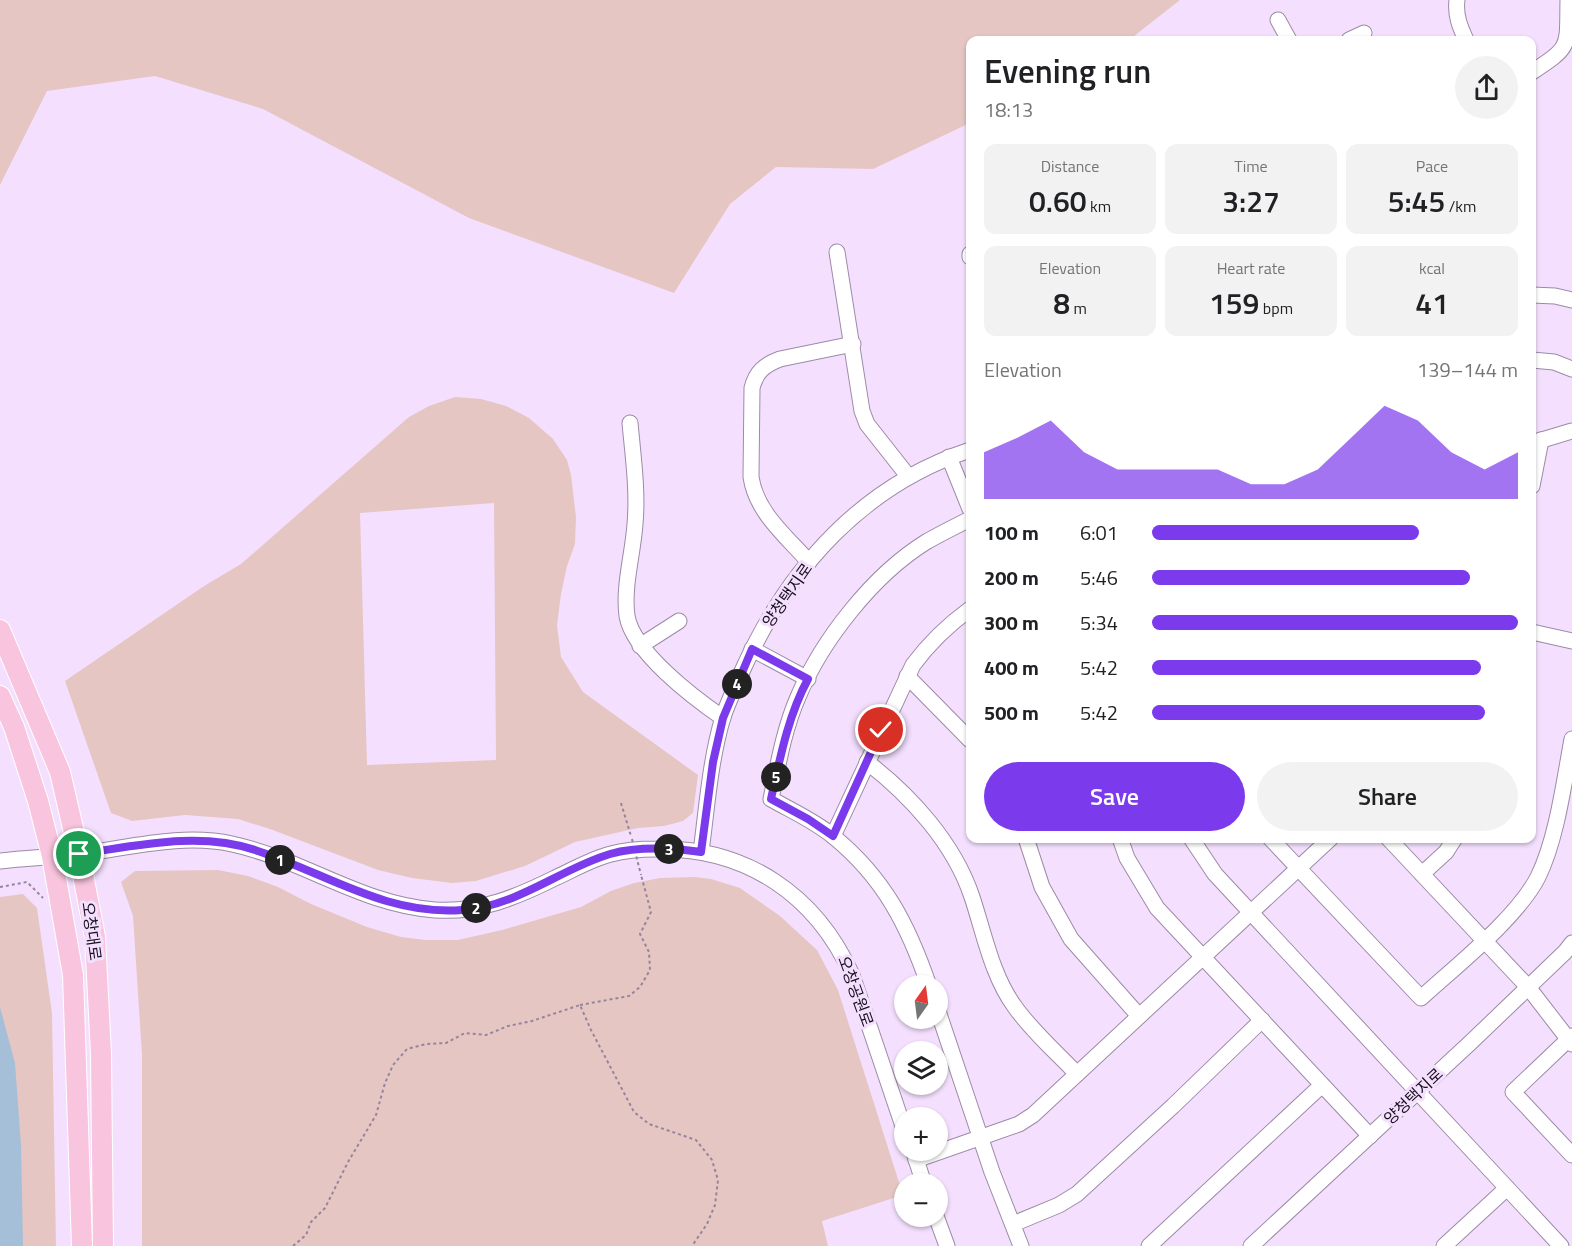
<!DOCTYPE html>
<html lang="en">
<head>
<meta charset="utf-8">
<style>
	body { margin:0; font-family:"Titillium Web","Noto Sans KR",sans-serif; background:#f2f2f2; color:#202124; height:100vh; display:flex; flex-direction:column; font-size:22px; white-space:nowrap }
	* { box-sizing:border-box; margin:0 }
	p { font-size:20px; color:#757577 }
	.icon { flex:none; width:33px; height:33px; fill:none; stroke:currentColor; stroke-width:2; stroke-linecap:round; stroke-linejoin:round }
	.map { position:relative; flex:1; overflow:hidden }
	.drawer { position:absolute; left:966px; top:36px; width:570px; height:807px; display:flex; flex-direction:column; background:#fff; border-radius:12px; box-shadow:0 2px 4px #0004 }
	.drawer>* { flex:none }
	.needle { width:39px; rotate:14deg }
	.buttons { position:absolute; left:894px; top:975px; display:grid; gap:12px }
	.buttons a { display:grid; place-items:center; width:54px; height:54px; border-radius:50%; background:#fff; box-shadow:0 2px 4px #0004; font-size:30px }
	.pin { position:absolute; display:grid; place-items:center; width:51px; height:51px; color:#fff; margin:-26px; border:3px solid #fff; border-radius:50%; box-shadow:0 2px 6px #0007 }
	.km { position:absolute; width:30px; height:30px; margin:-15px; border-radius:50%; background:#222; color:#fff; font-size:16px; line-height:30px; text-align:center }
	.round { display:grid; place-items:center; flex:none; width:63px; height:63px; border-radius:32px; background:#f2f2f2 }
	.overview { display:flex; align-items:center; justify-content:space-between; height:102px; padding:0 18px }
	h1 { font-size:33px; font-weight:600; line-height:45px }
	.metrics { display:grid; grid-template-columns:repeat(3,1fr); gap:9px; height:102px; padding:6px 18px }
	.metrics div { display:grid; align-content:center; border-radius:12px; background:#f2f2f2; text-align:center }
	.metrics b { font-size:30px; font-weight:600 }
	.metrics small { font-size:16px; font-weight:400 }
	.metrics p { font-size:16px }
	.chart { height:168px; padding:12px 18px }
	.chart p { display:flex; justify-content:space-between }
	.chart svg { width:100%; height:108px; margin-top:6px; fill:#7c3aed; opacity:.7 }
	.button { display:flex; gap:12px; margin-top:auto; padding:12px 18px }
	.button a { flex:1; height:69px; border-radius:36px; background:#7c3aed; color:#fff; font-size:24px; font-weight:600; line-height:69px; text-align:center }
	.button a+a { background:#f2f2f2; color:#202124 }
	ul { padding:0 18px; list-style:none; font-size:20px }
	li { display:grid; grid-template-columns:96px 72px 1fr; align-items:center; height:45px }
	li i { height:15px; border-radius:8px; background:#7c3aed }
	.map>svg:first-child { display:block }
</style>
</head>
<body>
<div class="map">
<svg width="1572" height="1246" viewBox="0 0 1572 1246">
	<rect width="100%" height="100%" fill="#f4e0fe"/>
	<g fill="#e5c6c3" fill-rule="evenodd">
		<path d="M0 0H1180L1129 40H970V123L873 169 776 167 730 204 674 293 469 218 263 109 155 76 47 91 0 185Z"/>
		<path d="M455 397 481 399 506 406 529 418 553 439 567 460 571 475 576 517 575 544 567 566 561 594 557 625 561 657 583 692 698 775 693 813 683 821 664 826 638 828 575 842 525 866 476 881 452 883 412 878 378 870 270 829 238 819 185 815 132 821 111 813 65 681 204 586 241 564 409 417 429 406ZM494 503 496 760 367 765 360 513Z"/>
		<path d="M218 870 248 876 278 887 311 904 367 927 401 937 426 940H458L502 930 581 907 611 891 634 883 660 878 695 877 711 879 740 888 780 916 817 950 838 990 903 1195 822 1221 828 1246H142V1055L133 916 121 882 135 871Z"/>
		<path d="M23 894 37 908 52 1013 56 1246H0V897Z"/>
	</g>
	<path fill="#a4bfd7" d="M0 1007 15 1063 21 1145 23 1246H0Z"/>
	<g fill="none" stroke-linecap="round" stroke-linejoin="round">
		<defs>
			<g id="minor">
				<path d="M1457 0C1455 15 1460 27 1466 40"/>
				<path d="M1278 20 1289 40"/>
				<path d="M1349 40 1364 33"/>
				<path d="M1532 72C1572 46 1567 47 1568 0"/>
				<path d="M837 252 862 411 867 424 908 476"/>
				<path d="M970 254V257"/>
				<path d="M1532 295 1555 296 1572 300"/>
				<path d="M1532 360 1554 362 1572 369"/>
				<path d="M630 423C633 456 638 491 635 524 633 554 623 586 627 616 633 652 694 698 723 718"/>
				<path d="M1532 443 1572 431"/>
				<path d="M949 457 970 509"/>
				<path d="M1532 486 1541 440"/>
				<path d="M809 562C786 536 756 512 751 477L752 388C756 372 764 365 780 359L853 344"/>
				<path d="M1532 632 1572 641"/>
				<path d="M640 646 679 621"/>
				<path d="M752 649 808 679"/>
				<path d="M907 676 970 740"/>
				<path d="M867 762C911 796 954 843 972 897 984 933 992 976 1015 1007 1032 1031 1056 1052 1077 1074"/>
				<path d="M833 836 913 665C930 642 948 625 970 609"/>
				<path d="M1026 838 1042 887 1071 939 1139 1016"/>
				<path d="M1120 838 1127 858 1157 908 1370 1136"/>
				<path d="M1191 838 1215 874 1561 1246"/>
				<path d="M1270 838 1421 998C1456 966 1517 918 1538 877 1557 838 1564 782 1572 739"/>
				<path d="M1388 838 1528 987 1572 1044"/>
				<path d="M701 852C707 807 710 761 723 717 729 700 737 683 744 667 790 566 864 485 970 450"/>
				<path d="M0 861C26 858 53 857 79 854 129 848 182 833 232 844 302 859 362 905 435 910 479 913 517 897 555 878 573 870 591 859 611 854 625 850 642 849 657 849 746 847 816 895 852 975L904 1129"/>
				<path d="M1422 874 1446 852 1455 838"/>
				<path d="M929 986C908 925 884 878 834 837 815 821 792 811 771 799 778 765 784 729 798 697 822 640 873 575 926 542 940 534 956 526 970 519"/>
				<path d="M938 1011 992 1172 1021 1246"/>
				<path d="M1572 1036 1513 1092 1572 1155"/>
				<path d="M913 1150 924 1184"/>
				<path d="M916 1160 1019 1124 1033 1115 1331 838"/>
				<path d="M936 1216 947 1246"/>
				<path d="M1013 1224 1059 1205 1077 1194 1173 1106 1262 1020"/>
				<path d="M1149 1246 1322 1085"/>
				<path d="M1251 1246 1470 1043 1565 952 1572 943"/>
				<path d="M1444 1246 1507 1188"/>
			</g>
			<g id="major">
				<path d="M0 630 60 772 79 854 95 937 101 1054 103 1246"/>
				<path d="M0 696 14 727 38 801 52 856 73 975 82 1246"/>
			</g>
		</defs>
		<use href="#minor" stroke="#9c8aa6" stroke-width="17"/>
		<use href="#major" stroke="#fff" stroke-width="22"/>
		<g stroke="#94859b" stroke-width="2" stroke-dasharray="3 3" stroke-linecap="butt">
			<path d="M621 803 631 836"/>
			<path d="M0 887 27 882 43 898"/>
			<path d="M580 1005 629 996 640 987 650 970 649 952 640 934 651 912 641 875"/>
			<path d="M293 1246 306 1235 311 1222 325 1208 348 1162 376 1115 385 1083 393 1065 407 1049 426 1044 446 1043 465 1033 486 1035 508 1026 532 1021 580 1005 591 1030 634 1112 649 1124 696 1140 712 1160 718 1180 715 1205 707 1224 692 1246"/>
		</g>
		<use href="#minor" stroke="#fff" stroke-width="15"/>
		<use href="#major" stroke="#f9c5de" stroke-width="20"/>
		<path stroke="#94859b" stroke-width="2" stroke-dasharray="3 3" stroke-linecap="butt" d="M632 839 641 875"/>
	</g>
	<g fill="none" stroke-linecap="round" stroke-linejoin="round">
		<defs>
			<path id="route" d="M79 854C136 846 198 831 255 850 324 872 386 916 462 910 516 907 560 869 610 854 639 846 672 848 701 852L713 762 723 718 752 649 808 679C788 716 780 758 771 799L808 819 833 836 881 730"/>
		</defs>
		<use href="#route" stroke="#fff" stroke-width="12"/>
		<use href="#route" stroke="#7c3aed" stroke-width="8"/>
	</g>
	<g text-anchor="middle" dominant-baseline="central" stroke-width="6" stroke-linejoin="round" paint-order="stroke">
		<g font-size="16" fill="#17101b" stroke="#f4e0fe">
			<text transform="translate(787 595) rotate(-55)">양청택지로</text>
			<text transform="translate(92 931) rotate(82)">오창대로</text>
			<text transform="translate(856 991) rotate(70)">오창공원로</text>
			<text transform="translate(1413 1096) rotate(-43)">양청택지로</text>
		</g>
	</g>
</svg>
<div class="buttons">
<a><svg class="needle" viewBox="-14 -14 28 28"><path d="M0-13l5 13h-10z" fill="#e53935"/><path d="M0 13l5-13h-10z" fill="#757577"/></svg></a>
<a><svg class="icon" aria-label="layers" viewBox="0 0 24 24"><path d="M12 4l9 5-9 5-9-5zM3 14l9 5 9-5"/></svg></a>
<a>+</a>
<a>−</a>
</div>
<div class="pin" style="left:79px;top:854px;background:#1e9e55"><svg class="icon" aria-label="arrive" viewBox="0 0 24 24"><path d="M6 21V4h12l-3 4 3 4H6"/></svg></div>
<div class="pin" style="left:881px;top:730px;background:#d93025"><svg class="icon" aria-label="check" viewBox="0 0 24 24"><path d="M5 12l5 5 9-10"/></svg></div>
<b class="km" style="left:280px;top:860px">1</b>
<b class="km" style="left:476px;top:908px">2</b>
<b class="km" style="left:669px;top:849px">3</b>
<b class="km" style="left:737px;top:684px">4</b>
<b class="km" style="left:776px;top:777px">5</b>
<section class="drawer">
<div class="overview"><div><h1>Evening run</h1><p>18:13</p></div><a class="round"><svg class="icon" aria-label="share" viewBox="0 0 24 24"><path d="M12 15V3M7 8l5-5 5 5M5 13v7h14v-7"/></svg></a></div>
<div class="metrics">
<div><p>Distance</p><b>0.60<small> km</small></b></div>
<div><p>Time</p><b>3:27</b></div>
<div><p>Pace</p><b>5:45<small> /km</small></b></div>
</div>
<div class="metrics">
<div><p>Elevation</p><b>8<small> m</small></b></div>
<div><p>Heart rate</p><b>159<small> bpm</small></b></div>
<div><p>kcal</p><b>41</b></div>
</div>
<div class="chart"><p><span>Elevation</span>139–144 m</p>
<svg viewBox="0 0 160 44" preserveAspectRatio="none"><path d="M0 44V25L10 19L20 12L30 25L40 32L50 32L60 32L70 32L80 38L90 38L100 32L110 19L120 6L130 12L140 25L150 32L160 25V44z"/></svg>
</div>
<ul>
<li><b>100 m</b>6:01<i style="width:73%"></i></li>
<li><b>200 m</b>5:46<i style="width:87%"></i></li>
<li><b>300 m</b>5:34<i style="width:100%"></i></li>
<li><b>400 m</b>5:42<i style="width:90%"></i></li>
<li><b>500 m</b>5:42<i style="width:91%"></i></li>
</ul>
<div class="button"><a>Save</a><a>Share</a></div>
</section>
</div>
</body>
</html>
